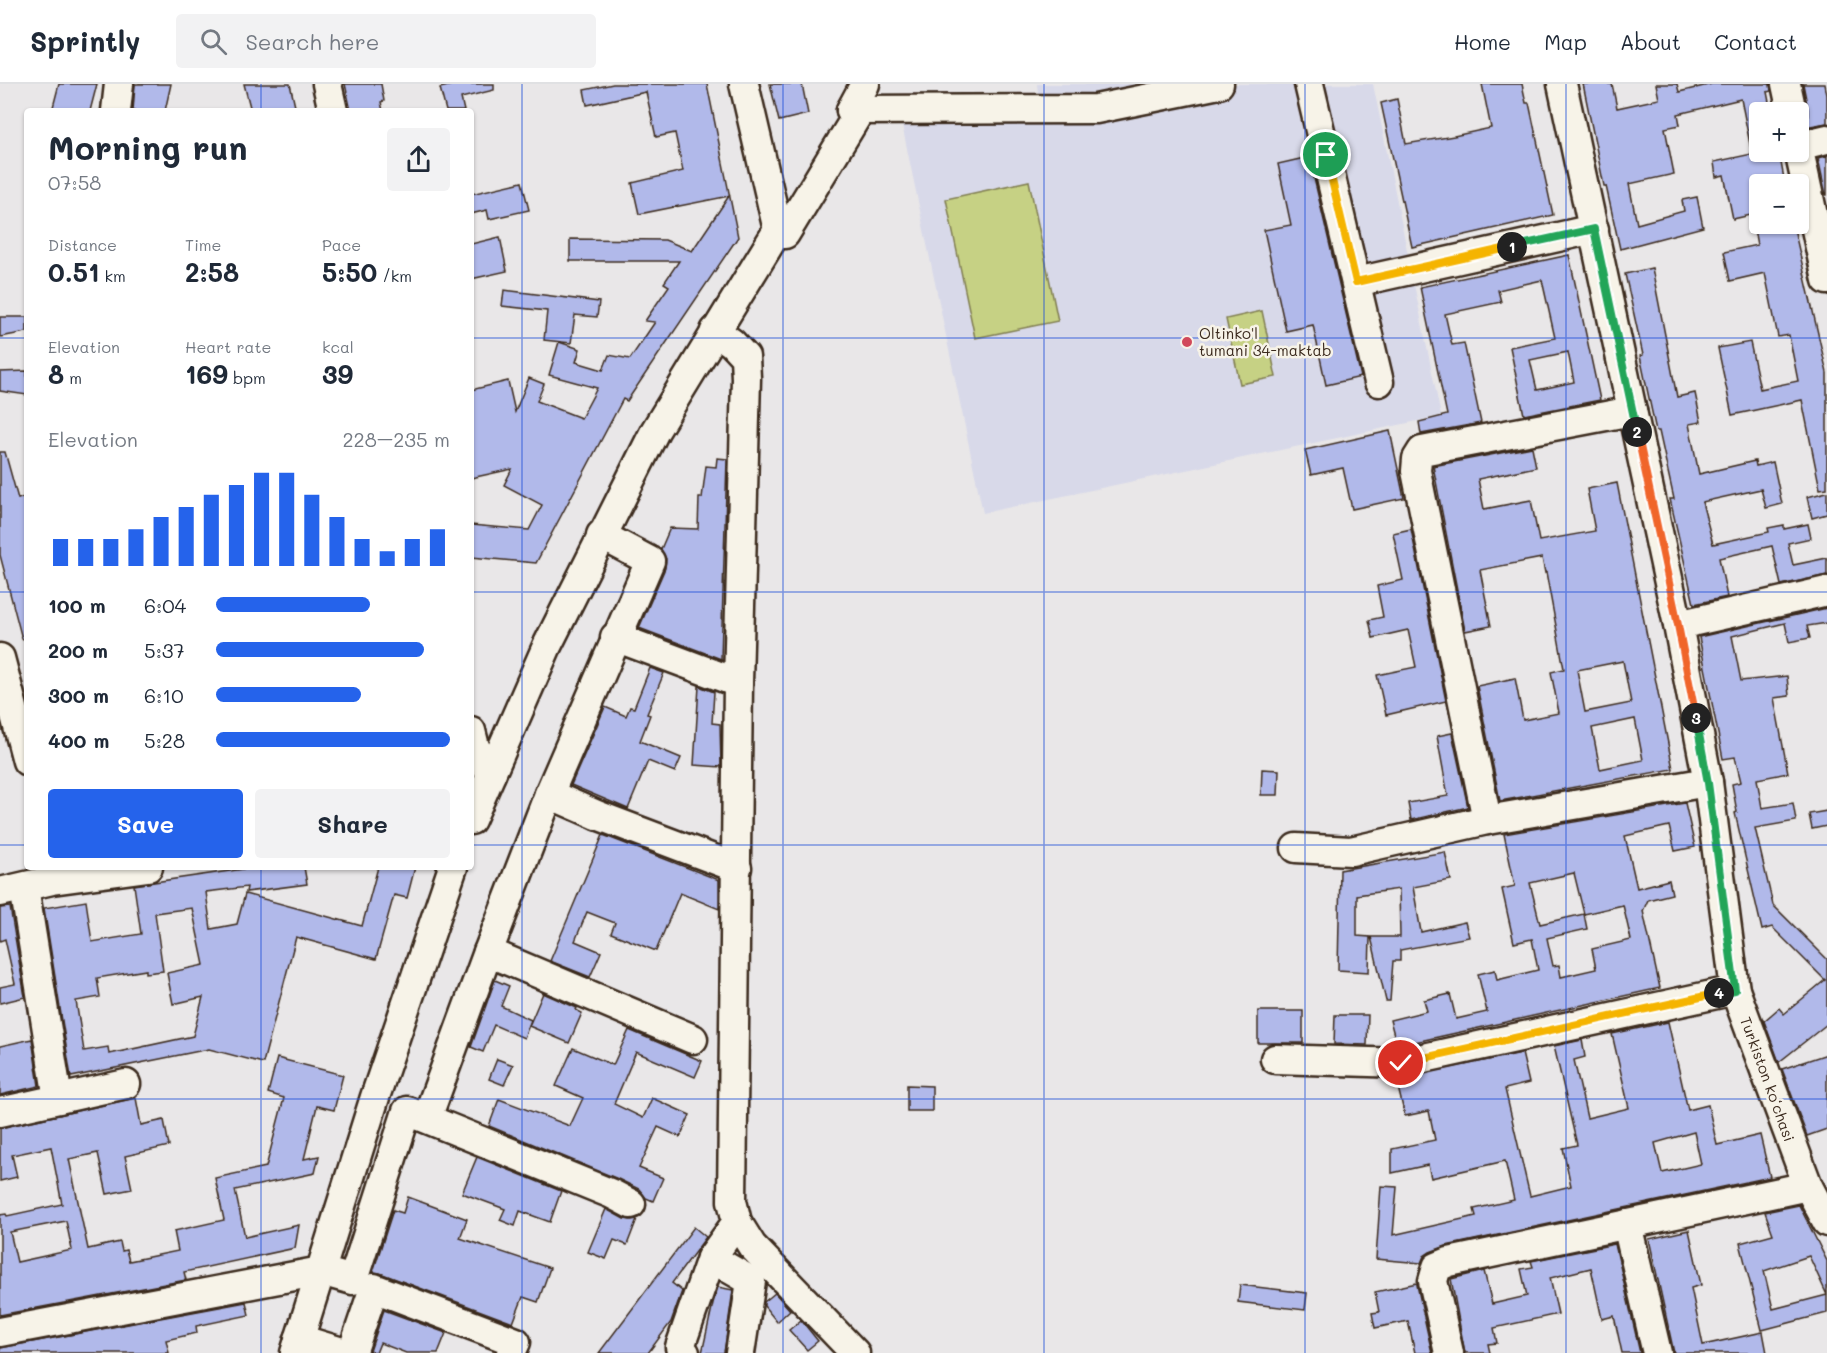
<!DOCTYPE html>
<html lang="en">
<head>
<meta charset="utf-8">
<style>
	body { margin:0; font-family:Mali,sans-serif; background:#f2f2f3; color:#1f2937; height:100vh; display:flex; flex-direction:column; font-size:22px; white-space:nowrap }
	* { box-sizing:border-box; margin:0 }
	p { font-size:20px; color:#747a83 }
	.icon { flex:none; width:33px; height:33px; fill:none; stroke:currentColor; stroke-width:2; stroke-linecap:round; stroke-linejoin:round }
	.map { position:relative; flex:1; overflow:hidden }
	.drawer { position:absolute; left:24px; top:24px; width:450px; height:762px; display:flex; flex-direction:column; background:#fff; border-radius:6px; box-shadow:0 2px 4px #0004 }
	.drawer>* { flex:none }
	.controls { position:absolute; left:1749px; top:18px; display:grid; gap:12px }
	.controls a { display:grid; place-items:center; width:60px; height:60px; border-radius:6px; background:#fff; box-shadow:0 2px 4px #0004; font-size:30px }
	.pin { position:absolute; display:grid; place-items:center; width:51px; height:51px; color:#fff; margin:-26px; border:3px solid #fff; border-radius:50%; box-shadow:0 2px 6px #0007 }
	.km { position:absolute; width:30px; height:30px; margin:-15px; border-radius:50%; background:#222; color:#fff; font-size:16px; line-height:30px; text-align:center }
	.round { display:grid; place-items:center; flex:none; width:63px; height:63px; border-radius:6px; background:#f2f2f3 }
	.headline { display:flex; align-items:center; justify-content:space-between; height:102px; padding:0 24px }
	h1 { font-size:33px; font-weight:800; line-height:45px }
	.stats { display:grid; grid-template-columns:repeat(3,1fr); gap:9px; height:102px; padding:6px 24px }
	.stats div { display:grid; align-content:center }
	.stats b { font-size:26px; font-weight:800 }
	.stats small { font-size:16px; font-weight:400 }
	.stats p { font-size:16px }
	.chart { height:168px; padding:12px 24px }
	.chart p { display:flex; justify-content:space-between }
	.chart svg { width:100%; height:108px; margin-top:6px; stroke:#2563eb; stroke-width:6 }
	.cta { display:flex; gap:12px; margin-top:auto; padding:12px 24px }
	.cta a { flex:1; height:69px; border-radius:6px; background:#2563eb; color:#fff; font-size:24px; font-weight:800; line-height:69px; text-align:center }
	.cta a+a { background:#f2f2f3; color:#1f2937 }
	ul { padding:0 24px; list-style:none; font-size:20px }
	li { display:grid; grid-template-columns:96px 72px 1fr; align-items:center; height:45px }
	li i { height:15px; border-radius:8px; background:#2563eb }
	header { display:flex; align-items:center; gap:36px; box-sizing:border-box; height:84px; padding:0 30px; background:#fff; border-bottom:2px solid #e0e1e3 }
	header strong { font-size:28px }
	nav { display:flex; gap:33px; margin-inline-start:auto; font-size:21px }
	.search { width:420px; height:54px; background:#f2f2f3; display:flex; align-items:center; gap:15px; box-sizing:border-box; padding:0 21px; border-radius:6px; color:#747a83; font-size:22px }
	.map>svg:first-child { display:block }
</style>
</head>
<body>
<header>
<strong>Sprintly</strong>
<div class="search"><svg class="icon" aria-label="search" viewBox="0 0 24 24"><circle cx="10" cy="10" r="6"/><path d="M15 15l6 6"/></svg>Search here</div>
<nav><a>Home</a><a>Map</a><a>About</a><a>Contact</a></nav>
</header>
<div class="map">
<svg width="1827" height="1269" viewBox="0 0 1827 1269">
	<rect width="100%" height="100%" fill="#e9e7e8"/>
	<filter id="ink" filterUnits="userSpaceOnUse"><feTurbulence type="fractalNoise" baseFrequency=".0167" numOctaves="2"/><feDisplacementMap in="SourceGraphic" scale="12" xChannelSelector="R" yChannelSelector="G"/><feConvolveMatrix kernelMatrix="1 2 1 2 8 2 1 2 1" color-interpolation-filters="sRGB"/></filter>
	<g filter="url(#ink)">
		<path fill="#d8d9e9" d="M1037 0H1373L1441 332 983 429 900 31 1040 27Z"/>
		<g fill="#c6d184" stroke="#807e51" stroke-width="1.5">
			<path d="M1029 97 1058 237 975 254 946 115Z"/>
			<path d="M1262 227 1276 293 1240 300 1226 235Z"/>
		</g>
		<g fill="#b1b9ea" stroke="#3b2a1e" stroke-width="1.5" fill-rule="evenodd">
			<path d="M59 0H97L90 27H52Z"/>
			<path d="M135 0H171L165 27H133Z"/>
			<path d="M244 0H290L296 27H251Z"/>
			<path d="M345 0H381L384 17 381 18 383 27H351Z"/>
			<path d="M456 0H494V6L461 14 464 27H446L440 4Z"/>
			<path d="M613 0H707L738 153 627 317 623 315 536 479 471 473V441L529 446 542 421 504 401 512 385 471 394V306L508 297 515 328 529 294 544 300 537 317 581 334 597 304 549 291 559 258 580 265 576 278 603 286 609 271 630 275 655 238 645 237 669 202 664 199 679 177H570V155L665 156 692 167 729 112 639 130 632 99 683 87 675 49 656 53 646 8 587 21 584 6Z"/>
			<path d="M770 0H802L808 30 779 37Z"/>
			<path d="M1482 0H1522L1526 19H1529L1553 131 1412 163 1381 19 1397 15 1406 60 1454 52 1491 44Z"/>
			<path d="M1583 0H1612L1617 24 1659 15 1656 0H1677L1679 8 1712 0H1770L1771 7 1767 8 1771 28H1760V68H1779L1785 100H1760V129L1733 135 1724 91 1716 93 1714 78 1752 70 1741 15 1678 30 1680 41 1665 44 1674 90 1629 100 1637 140 1684 127 1682 116 1697 113 1703 143 1620 165 1606 102H1604Z"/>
			<path d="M1803 0H1825L1827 11V39L1805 43 1804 39 1808 32V25Z"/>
			<path d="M1827 72V111H1826L1818 74Z"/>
			<path d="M1309 73 1361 293 1326 301 1313 241 1286 247 1264 146 1291 141 1278 80Z"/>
			<path d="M522 98 529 126 489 135 487 126 471 130V110Z"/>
			<path d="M1753 140H1793L1827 289V404L1820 405 1802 316 1732 331 1718 264 1750 258 1760 305 1798 297 1789 251 1778 253 1765 189 1730 197 1724 168 1757 161Z"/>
			<path d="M500 153 507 187 471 195V160Z"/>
			<path d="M1569 171 1600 316 1524 331 1510 263 1555 254 1542 196 1498 206 1501 218 1445 230 1452 261 1464 259 1481 339 1421 350 1419 338 1447 331 1420 203ZM1568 268 1574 298 1537 306 1530 276Z"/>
			<path d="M1652 184 1677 313 1695 309 1701 338 1689 340 1699 390 1755 377 1756 382 1773 378 1782 420 1766 424 1761 405 1702 418 1713 460 1769 448 1768 444 1784 441V445L1808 440 1811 454 1788 459 1793 481 1827 474V491L1781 501 1772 462 1719 474 1727 513 1694 520 1670 415H1674L1659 347H1656L1640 272 1643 271 1625 190Z"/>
			<path d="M504 206 599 218 597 233 575 231 571 259 544 256 547 227 502 222Z"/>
			<path d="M0 233H27V248L0 253Z"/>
			<path d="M27 287V311L0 307V288Z"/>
			<path d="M1390 347 1404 414 1352 425 1343 384 1311 391 1305 366Z"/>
			<path d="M1532 363 1536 383 1478 395 1484 425 1531 416 1539 457 1595 447 1587 405 1617 399 1673 685 1500 717 1477 602 1515 594 1523 636 1559 629 1551 588 1564 585 1546 488 1545 489 1542 474 1480 486 1491 542 1465 547 1433 382ZM1623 577 1631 619 1585 628 1577 586ZM1635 635 1643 676 1600 685 1592 644Z"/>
			<path d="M0 368H5L18 415 27 412V554L22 555 0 471Z"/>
			<path d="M717 374 727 375 721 575 639 544 665 484 666 475 661 465 670 444 698 445 699 414H702L706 382 716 383Z"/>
			<path d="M1827 408V430L1812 434 1807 413Z"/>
			<path d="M1411 445 1446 617 1386 631 1377 591 1416 583 1408 546 1373 554 1369 536 1383 533 1377 502 1403 496 1393 449Z"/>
			<path d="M1827 524V539L1807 542 1810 554 1789 558 1785 539 1732 552 1741 597 1787 592 1789 612 1774 614 1788 689 1757 695 1762 724 1793 719 1796 737 1755 744 1773 821 1827 875V940L1779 978 1764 937 1779 924 1784 930 1825 896 1772 843 1762 846 1735 729 1737 728 1732 700 1741 698 1735 673 1723 675 1699 553Z"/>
			<path d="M650 584 664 589 647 630 650 631 640 657 681 674 675 688 648 677 628 725 571 701 605 623 626 632 630 623 634 624Z"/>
			<path d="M699 602 714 608 712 639 720 640 721 683 694 681Z"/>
			<path d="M1452 649 1468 723 1411 736 1408 719 1448 712 1437 652Z"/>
			<path d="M1262 685 1279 686 1278 711H1261Z"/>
			<path d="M1685 719 1695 763 1675 767 1669 742 1625 752 1637 804 1669 796 1672 810 1648 816 1643 827 1660 904 1397 962 1390 936 1427 927 1424 916 1450 910 1456 935 1487 928 1478 890 1495 886 1497 896 1538 886 1532 855 1514 859 1502 805 1515 802 1504 750ZM1574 789 1584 830 1540 840 1530 799ZM1623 821 1631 856 1592 865 1596 885 1561 893 1559 881 1553 882 1547 854 1587 845 1584 830Z"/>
			<path d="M1827 727V742L1812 745 1809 730Z"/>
			<path d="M603 751 719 796V825L680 809 656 867 611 849 615 839 587 828 575 857 601 868 590 893 550 877Z"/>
			<path d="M1445 768 1451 796 1413 803 1421 848 1465 838 1469 853 1400 866V877H1393L1390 917H1386L1371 853H1400L1399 805 1357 811V852L1370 853 1369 888 1338 886 1340 786Z"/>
			<path d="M257 783H304L307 800 246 808 247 803 206 808 211 845 237 840 245 810 362 842 378 783H415L407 814 394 811 376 875 296 853 263 979 209 965 71 993 44 824 86 817 92 858 141 850 134 801ZM192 824 204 881 167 889 173 920 203 913 193 952 109 970 108 963 84 967 76 917 100 913 97 894 146 886V889L163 887 155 829Z"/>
			<path d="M10 823 25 913 0 919V903L15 900 5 855 0 857V824Z"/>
			<path d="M495 896 509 902 501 922 531 936 524 954 494 941 483 968 471 963Z"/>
			<path d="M543 909 577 924 576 926 582 929 569 959 529 942Z"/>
			<rect x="1258" y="927" width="45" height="32"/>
			<path d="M1335 931H1368L1367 961 1334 960Z"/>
			<path d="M1668 938 1688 1026 1708 1021 1717 1061 1760 1051 1770 1093 1446 1162 1430 1168 1424 1172 1421 1179 1376 1175 1381 1102 1397 1103 1393 1151 1476 1132 1474 1125 1514 1116 1505 1077 1431 1094 1428 1081 1392 1089V1065L1435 1056 1429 1027 1405 1032 1396 995 1522 969 1529 999 1505 1005 1530 1112 1571 1102 1563 1064 1577 1061 1554 962 1582 956 1585 973 1574 976 1587 1034 1629 1024 1612 950ZM1694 1048 1701 1080 1662 1089 1655 1059Z"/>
			<path d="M629 946 702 977 695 993 636 968 614 1020 643 1034 652 1014 690 1031 680 1053 658 1043 639 1084 663 1094 653 1117 646 1114 639 1105 618 1095 489 1042 499 1015 570 1042 583 1014 556 1002 573 964 613 981Z"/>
			<path d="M32 955 39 1002 0 1011V962Z"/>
			<path d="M1827 970V1045L1807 1052 1782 985Z"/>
			<path d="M277 974 343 991 334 1026 317 1022 304 1075 319 1072 315 1089 235 1106 245 1153 299 1141 295 1164 184 1188 186 1196 0 1231V1131L6 1130 7 1132 62 1120 51 1063 12 1071 17 1093 0 1097V1044L136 1014 141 1041 164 1036 169 1062 125 1072 132 1105 107 1110 98 1069 69 1075 88 1165 120 1158 122 1167 126 1166 129 1177 178 1167 174 1147 224 1136 215 1094 266 1083 284 1014 268 1009ZM66 1137 72 1166 17 1178 10 1148Z"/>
			<path d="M497 975 513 981 504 1001 489 995Z"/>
			<path d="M907 1001 932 1002V1027H907Z"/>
			<path d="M477 1073 561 1107 550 1138 520 1127 515 1142 500 1136 505 1125 462 1109Z"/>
			<path d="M408 1113 467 1135 460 1154 550 1184 538 1218 523 1213 513 1239 380 1189 373 1188 393 1126 403 1129Z"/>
			<path d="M1799 1121 1827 1177V1229L1762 1246 1740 1159 1773 1150 1765 1128ZM1809 1172 1827 1211 1773 1225 1764 1187Z"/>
			<path d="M606 1125 624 1135 631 1136 637 1135 627 1161 614 1156 606 1175 588 1168Z"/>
			<path d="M694 1143 706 1153 672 1199 682 1207 671 1238 648 1269H599Z"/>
			<path d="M1689 1146 1701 1201 1691 1204 1703 1261 1763 1248 1767 1269H1674L1649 1155Z"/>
			<path d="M1615 1160 1640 1269H1622L1614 1232 1602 1235 1591 1184 1550 1194 1558 1230 1494 1244 1497 1259 1488 1260 1490 1269H1465L1451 1195 1484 1187 1492 1220 1527 1212 1521 1185 1533 1183 1531 1177Z"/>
			<path d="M1417 1199V1201L1432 1269H1415L1408 1237 1375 1244 1372 1229 1379 1228 1375 1208Z"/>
			<path d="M1240 1201 1307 1209 1305 1226 1238 1218Z"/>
			<path d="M718 1203 733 1206 724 1269H702L713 1219Z"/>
			<path d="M775 1209 790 1226 777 1238 764 1222V1218Z"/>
			<path d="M246 1218 249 1231 196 1242 197 1249 166 1256 169 1269H0V1264Z"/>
			<path d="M384 1226 446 1249 438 1269H406L380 1259 376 1269 370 1267Z"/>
			<path d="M801 1236 818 1257 807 1266 789 1246Z"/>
		</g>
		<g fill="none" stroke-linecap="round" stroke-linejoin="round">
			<defs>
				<g id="minor">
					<path d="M327 0 333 27"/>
					<path d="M744 0 778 146"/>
					<path d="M1309 0 1379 298"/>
					<path d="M1562 0 1678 541 1708 698 1735 906 1808 1102 1827 1138"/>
					<path d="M1786 0 1792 28"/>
					<path d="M851 26 1096 25 1219 0"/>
					<path d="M116 27 119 0"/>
					<path d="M1798 62 1827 196"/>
					<path d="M1798 62 1827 55"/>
					<path d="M1356 198 1594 145"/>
					<path d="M715 247 732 259 745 273 746 294 738 599 732 1117 737 1138 752 1162 855 1269"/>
					<path d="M1678 541 1827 507"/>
					<path d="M615 553 738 599"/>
					<path d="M0 574 27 677"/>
					<path d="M471 647 475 663 491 690"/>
					<path d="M549 710 650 477 601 451"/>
					<path d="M471 736 547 562 655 347 778 146 785 150 858 30 851 26 865 0"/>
					<path d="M1487 736 1416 387 1417 375 1422 367 1632 327"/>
					<path d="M1296 764 1351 767 1487 736 1708 698"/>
					<path d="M24 803 58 1015"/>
					<path d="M0 808 52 796 148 783"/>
					<path d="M488 868 693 955"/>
					<path d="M1275 975 1401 979 1735 906"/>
					<path d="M0 1028 126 1000"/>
					<path d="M410 1028 612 1110 631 1120"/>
					<path d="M427 1034 488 868 549 710 597 731 737 784"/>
					<path d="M737 1138 711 1174 751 1197 740 1269"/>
					<path d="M1627 1140 1657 1269"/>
					<path d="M0 1248 321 1187 353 1196 407 1027"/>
					<path d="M299 1255 345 1269"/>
					<path d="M295 1269 375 1013 453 783"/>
					<path d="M352 1269 374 1204 516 1258 511 1269"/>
					<path d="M685 1269 680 1263 711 1174"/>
					<path d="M1449 1269 1433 1197 1437 1183 1449 1178 1808 1102"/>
				</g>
			</defs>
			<use href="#minor" stroke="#3b2a1e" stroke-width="33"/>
			<use href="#minor" stroke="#f7f3e8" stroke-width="28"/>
		</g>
	</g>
	<g fill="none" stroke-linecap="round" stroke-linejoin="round" filter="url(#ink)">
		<defs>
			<path id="split-1" d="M1326 71 1356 198 1512 163"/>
			<path id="split-2" d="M1512 163 1594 145 1637 348"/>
			<path id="split-3" d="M1637 348 1678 541 1696 634"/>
			<path id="split-4" d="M1696 634 1708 699 1735 906 1719 909"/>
			<path id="split-5" d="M1401 979 1719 909"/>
		</defs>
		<use href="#split-1" stroke="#fff" stroke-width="12"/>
		<use href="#split-2" stroke="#fff" stroke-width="12"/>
		<use href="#split-3" stroke="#fff" stroke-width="12"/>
		<use href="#split-4" stroke="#fff" stroke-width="12"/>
		<use href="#split-5" stroke="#fff" stroke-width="12"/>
		<use href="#split-1" stroke="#f5b400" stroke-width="8"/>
		<use href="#split-2" stroke="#22a559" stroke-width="8"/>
		<use href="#split-3" stroke="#f0652b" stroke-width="8"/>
		<use href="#split-4" stroke="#22a559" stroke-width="8"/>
		<use href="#split-5" stroke="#f5b400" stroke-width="8"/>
	</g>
	<path fill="none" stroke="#1d4ed8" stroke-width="1.5" stroke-opacity="0.55" d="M261 0V27M522 0V1269M783 0V1269M1044 0V1269M1305 0V1269M1566 0V1269M0 254H27M471 254H1827M0 508H27M471 508H1827M0 761H27M471 761H1827M261 783V1269M0 1015H1827"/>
	<circle fill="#d1495b" stroke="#f7f3e8" stroke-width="2" cx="1187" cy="258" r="6"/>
	<g text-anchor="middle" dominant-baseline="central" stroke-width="5" stroke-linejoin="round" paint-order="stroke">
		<g font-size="15" fill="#3b2a1e" stroke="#f7f3e8" text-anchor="start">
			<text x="1199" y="249">Oltinko'l<tspan x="1199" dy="17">tumani 34-maktab</tspan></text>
		</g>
		<g font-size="15" fill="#3b2a1e" stroke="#f7f3e8">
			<text transform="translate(1768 995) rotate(70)">Turkiston koʻchasi</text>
		</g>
	</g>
</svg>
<div class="controls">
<a>+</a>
<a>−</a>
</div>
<div class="pin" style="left:1326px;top:71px;background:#1e9e55"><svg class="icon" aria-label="arrive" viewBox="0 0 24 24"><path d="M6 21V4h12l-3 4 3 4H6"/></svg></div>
<div class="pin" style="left:1401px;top:979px;background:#d93025"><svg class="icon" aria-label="check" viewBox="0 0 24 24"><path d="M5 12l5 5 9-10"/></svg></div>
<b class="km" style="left:1512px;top:163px">1</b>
<b class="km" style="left:1637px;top:348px">2</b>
<b class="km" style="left:1696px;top:634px">3</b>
<b class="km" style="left:1719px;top:909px">4</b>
<section class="drawer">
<div class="headline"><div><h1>Morning run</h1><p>07:58</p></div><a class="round"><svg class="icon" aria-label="share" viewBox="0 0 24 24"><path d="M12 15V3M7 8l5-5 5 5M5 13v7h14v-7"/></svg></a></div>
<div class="stats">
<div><p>Distance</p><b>0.51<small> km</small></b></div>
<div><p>Time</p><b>2:58</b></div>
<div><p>Pace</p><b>5:50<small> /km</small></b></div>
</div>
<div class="stats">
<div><p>Elevation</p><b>8<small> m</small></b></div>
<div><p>Heart rate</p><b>169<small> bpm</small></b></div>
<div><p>kcal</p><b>39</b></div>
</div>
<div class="chart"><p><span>Elevation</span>228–235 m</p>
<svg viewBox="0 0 160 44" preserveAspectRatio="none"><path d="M5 44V33M15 44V33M25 44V33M35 44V29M45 44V24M55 44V20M65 44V15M75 44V11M85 44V6M95 44V6M105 44V15M115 44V24M125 44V33M135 44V38M145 44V33M155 44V29"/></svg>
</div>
<ul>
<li><b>100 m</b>6:04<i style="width:66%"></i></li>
<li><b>200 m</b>5:37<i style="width:89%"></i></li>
<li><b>300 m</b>6:10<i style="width:62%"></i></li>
<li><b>400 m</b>5:28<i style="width:100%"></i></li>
</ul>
<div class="cta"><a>Save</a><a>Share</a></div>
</section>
</div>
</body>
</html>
